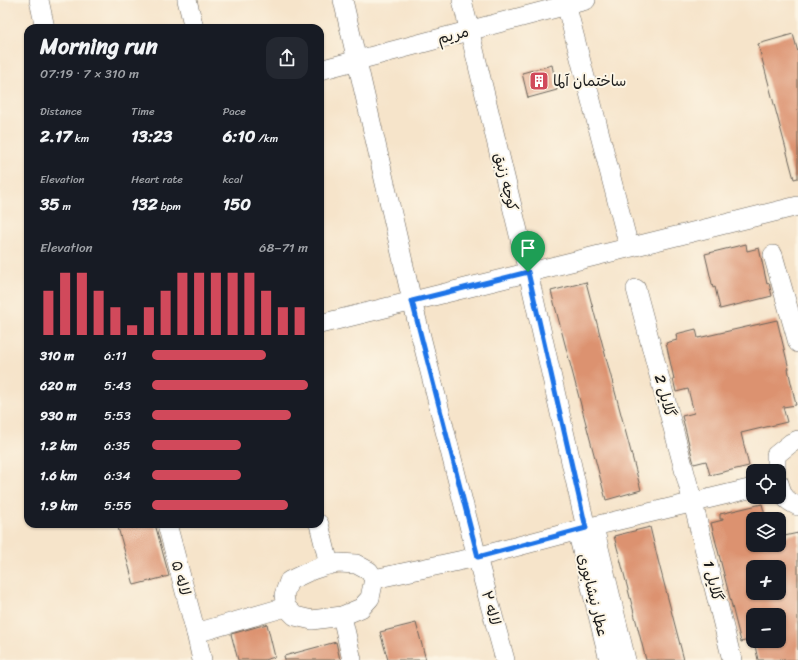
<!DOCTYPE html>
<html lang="en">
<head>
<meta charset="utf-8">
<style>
	body { margin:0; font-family:Sriracha,"Playpen Sans Arabic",sans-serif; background:#242831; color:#f1f3f6; height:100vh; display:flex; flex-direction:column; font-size:15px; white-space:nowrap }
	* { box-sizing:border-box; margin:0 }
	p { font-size:13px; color:#9ea1a6 }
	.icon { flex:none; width:22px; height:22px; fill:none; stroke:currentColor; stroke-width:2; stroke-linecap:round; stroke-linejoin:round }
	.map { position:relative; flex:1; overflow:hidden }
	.side { position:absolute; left:24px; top:24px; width:300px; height:504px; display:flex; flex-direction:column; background:#171b24; border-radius:12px; box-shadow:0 1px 3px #0004 }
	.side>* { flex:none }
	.controls { position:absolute; left:746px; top:464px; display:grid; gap:8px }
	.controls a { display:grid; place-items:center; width:40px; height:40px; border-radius:8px; background:#171b24; box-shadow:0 1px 3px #0004; font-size:20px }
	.pin { position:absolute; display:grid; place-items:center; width:34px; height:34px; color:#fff; margin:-41px -17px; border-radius:50% 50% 50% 0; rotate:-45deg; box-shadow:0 0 4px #0007 }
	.pin .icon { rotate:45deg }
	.round { display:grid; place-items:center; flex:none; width:42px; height:42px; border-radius:12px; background:#242831 }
	.summary { display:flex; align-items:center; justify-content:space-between; height:68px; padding:0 16px }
	h1 { font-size:22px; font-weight:700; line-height:30px }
	.stats { display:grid; grid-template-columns:repeat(3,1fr); gap:6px; height:68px; padding:4px 16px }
	.stats div { display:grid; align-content:center }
	.stats b { font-size:17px; font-weight:700 }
	.stats small { font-size:11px; font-weight:400 }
	.stats p { font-size:11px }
	.chart { height:112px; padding:8px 16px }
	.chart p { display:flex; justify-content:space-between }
	.chart svg { width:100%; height:72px; margin-top:4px; stroke:#d1495b; stroke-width:6 }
	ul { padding:0 16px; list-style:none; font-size:13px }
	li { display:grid; grid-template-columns:64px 48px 1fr; align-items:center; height:30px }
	li i { height:10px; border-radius:5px; background:#d1495b }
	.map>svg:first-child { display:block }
</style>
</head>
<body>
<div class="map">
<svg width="798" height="660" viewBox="0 0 798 660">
	<rect width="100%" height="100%" fill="#fcf5e5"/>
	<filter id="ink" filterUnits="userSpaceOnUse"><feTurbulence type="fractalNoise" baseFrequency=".025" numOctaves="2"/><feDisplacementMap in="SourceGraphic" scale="8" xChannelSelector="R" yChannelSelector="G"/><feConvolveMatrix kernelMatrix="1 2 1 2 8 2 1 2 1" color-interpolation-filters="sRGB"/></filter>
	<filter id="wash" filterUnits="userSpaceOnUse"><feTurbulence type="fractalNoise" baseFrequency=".012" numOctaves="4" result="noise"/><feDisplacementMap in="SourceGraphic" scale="16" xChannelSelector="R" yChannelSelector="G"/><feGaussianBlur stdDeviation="0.9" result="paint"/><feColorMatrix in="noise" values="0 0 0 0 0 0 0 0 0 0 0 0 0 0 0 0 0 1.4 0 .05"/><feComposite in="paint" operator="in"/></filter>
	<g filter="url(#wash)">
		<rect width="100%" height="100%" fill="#f6e4ca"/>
		<g id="blocks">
			<g fill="#dc926f" fill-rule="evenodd">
				<path d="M793 34 798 52V178L794 179 758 44Z"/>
				<path d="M552 65 557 90 528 98 522 73Z"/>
				<path d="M746 244 747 251 759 248 767 284 769 283 772 296 720 309 715 287 713 288 705 254Z"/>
				<path d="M586 282 641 490 606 500 551 291Z"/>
				<path d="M777 320 789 369H788L796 405 783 407 787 422 741 433 749 466 710 475 706 461 694 464 682 416 694 413 688 389 676 392 673 379H674L666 343 677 340 676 334 696 329 698 338Z"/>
				<path d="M762 504 766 519H753V545H782L780 537 798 533V660H758L754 641H779V615H753V639L741 642 711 523 723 520V519H720V514ZM753 567H779V593H753Z"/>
				<path d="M117 524H155L169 576 134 585Z"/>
				<path d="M650 527 658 560 684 660H646L623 570 614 536Z"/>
				<path d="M416 623 426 660H388L380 632Z"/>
				<path d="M267 624 275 657 264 660H238L231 634Z"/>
				<path d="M336 642 340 660H285L284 656Z"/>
			</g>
		</g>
	</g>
	<g filter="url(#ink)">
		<use href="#blocks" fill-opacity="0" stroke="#686259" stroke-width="1"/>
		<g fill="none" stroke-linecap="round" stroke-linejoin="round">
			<defs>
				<g id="minor">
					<path d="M39 0 45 28"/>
					<path d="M187 0 194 28"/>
					<path d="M343 0 412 301 477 557 505 660"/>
					<path d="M462 0 528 272 586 528"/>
					<path d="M565 0 629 247"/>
					<path d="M320 70 586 0"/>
					<path d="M773 255 798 343"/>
					<path d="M636 289 693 503 732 660"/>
					<path d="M320 324 798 206"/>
					<path d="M776 471V455L791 443 798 440"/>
					<path d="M779 483C783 497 785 500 798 506"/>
					<path d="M167 524 196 633 202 660"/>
					<path d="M319 524 329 564"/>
					<path d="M594 527 626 660"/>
					<path d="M577 530 609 660"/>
					<path d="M339 563 356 564 369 571 374 579 370 598 361 608 342 616 312 620 295 616 286 607 284 595 289 581C305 573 321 565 339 563Z"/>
					<path d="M374 579 477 557 586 528 753 488"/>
					<path d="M342 616 352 660"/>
					<path d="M196 633 286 607"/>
				</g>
			</defs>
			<use href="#minor" stroke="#686259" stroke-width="20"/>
			<use href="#minor" stroke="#fff" stroke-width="19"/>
		</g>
	</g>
	<g fill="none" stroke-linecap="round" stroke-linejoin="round" filter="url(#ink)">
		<defs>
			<path id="route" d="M528 272 586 528 478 557 412 301Z"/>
		</defs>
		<use href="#route" stroke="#fff" stroke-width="8"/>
		<use href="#route" stroke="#1a73e8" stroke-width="5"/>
	</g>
	<defs>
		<symbol id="building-square" viewBox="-11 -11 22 22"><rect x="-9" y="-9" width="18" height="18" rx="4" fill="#d1495b" stroke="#fcf5e5"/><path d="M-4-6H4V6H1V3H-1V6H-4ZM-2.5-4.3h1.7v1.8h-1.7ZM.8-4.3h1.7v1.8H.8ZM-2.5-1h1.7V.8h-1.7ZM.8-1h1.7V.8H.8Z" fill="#fff"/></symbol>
	</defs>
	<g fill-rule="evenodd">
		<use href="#building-square" x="528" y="70" width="22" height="22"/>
	</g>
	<g text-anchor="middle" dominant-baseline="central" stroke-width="4" stroke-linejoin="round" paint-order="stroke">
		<g font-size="15" fill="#1c1c1c" stroke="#fcf5e5">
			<text transform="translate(453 35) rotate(-15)">مریم</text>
			<text transform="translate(506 182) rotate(76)">کوچه زنبق</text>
			<text transform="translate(665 396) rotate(75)">گلایل 2</text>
			<text transform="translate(181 578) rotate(75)">لاله ۵</text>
			<text transform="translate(713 581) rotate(76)">گلایل 1</text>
			<text transform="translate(593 595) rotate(76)">عطار نیشابوری</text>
			<text transform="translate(491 608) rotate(75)">لاله ۲</text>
		</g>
		<g font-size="15" fill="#1c1c1c" stroke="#fcf5e5" text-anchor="start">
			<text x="553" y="81">ساختمان آلما</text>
		</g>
	</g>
</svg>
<div class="controls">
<a><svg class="icon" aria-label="locate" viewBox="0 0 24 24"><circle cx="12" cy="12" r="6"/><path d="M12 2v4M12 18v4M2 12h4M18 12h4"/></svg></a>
<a><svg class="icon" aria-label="layers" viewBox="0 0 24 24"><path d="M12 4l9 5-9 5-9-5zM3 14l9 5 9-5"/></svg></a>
<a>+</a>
<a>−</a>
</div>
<div class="pin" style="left:528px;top:272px;background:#1e9e55"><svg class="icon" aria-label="arrive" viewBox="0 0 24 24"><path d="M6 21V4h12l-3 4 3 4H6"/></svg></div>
<section class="side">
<div class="summary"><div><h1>Morning run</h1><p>07:19 · 7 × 310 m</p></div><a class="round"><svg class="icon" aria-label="share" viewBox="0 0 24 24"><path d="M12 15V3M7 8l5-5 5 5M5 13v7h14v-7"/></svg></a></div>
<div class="stats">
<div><p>Distance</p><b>2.17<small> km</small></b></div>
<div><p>Time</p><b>13:23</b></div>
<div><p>Pace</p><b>6:10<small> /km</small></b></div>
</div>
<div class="stats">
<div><p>Elevation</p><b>35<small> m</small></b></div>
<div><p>Heart rate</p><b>132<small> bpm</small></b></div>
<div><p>kcal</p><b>150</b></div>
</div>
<div class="chart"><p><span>Elevation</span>68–71 m</p>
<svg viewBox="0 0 160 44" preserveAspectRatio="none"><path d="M5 44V17M15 44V6M25 44V6M35 44V17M45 44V27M55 44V38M65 44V27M75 44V17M85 44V6M95 44V6M105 44V6M115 44V6M125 44V6M135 44V17M145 44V27M155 44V27"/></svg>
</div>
<ul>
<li><b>310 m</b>6:11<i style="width:73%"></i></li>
<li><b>620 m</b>5:43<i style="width:100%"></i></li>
<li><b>930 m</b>5:53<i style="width:89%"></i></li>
<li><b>1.2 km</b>6:35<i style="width:57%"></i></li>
<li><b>1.6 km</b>6:34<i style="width:57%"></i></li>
<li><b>1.9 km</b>5:55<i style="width:87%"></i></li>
</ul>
</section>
</div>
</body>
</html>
